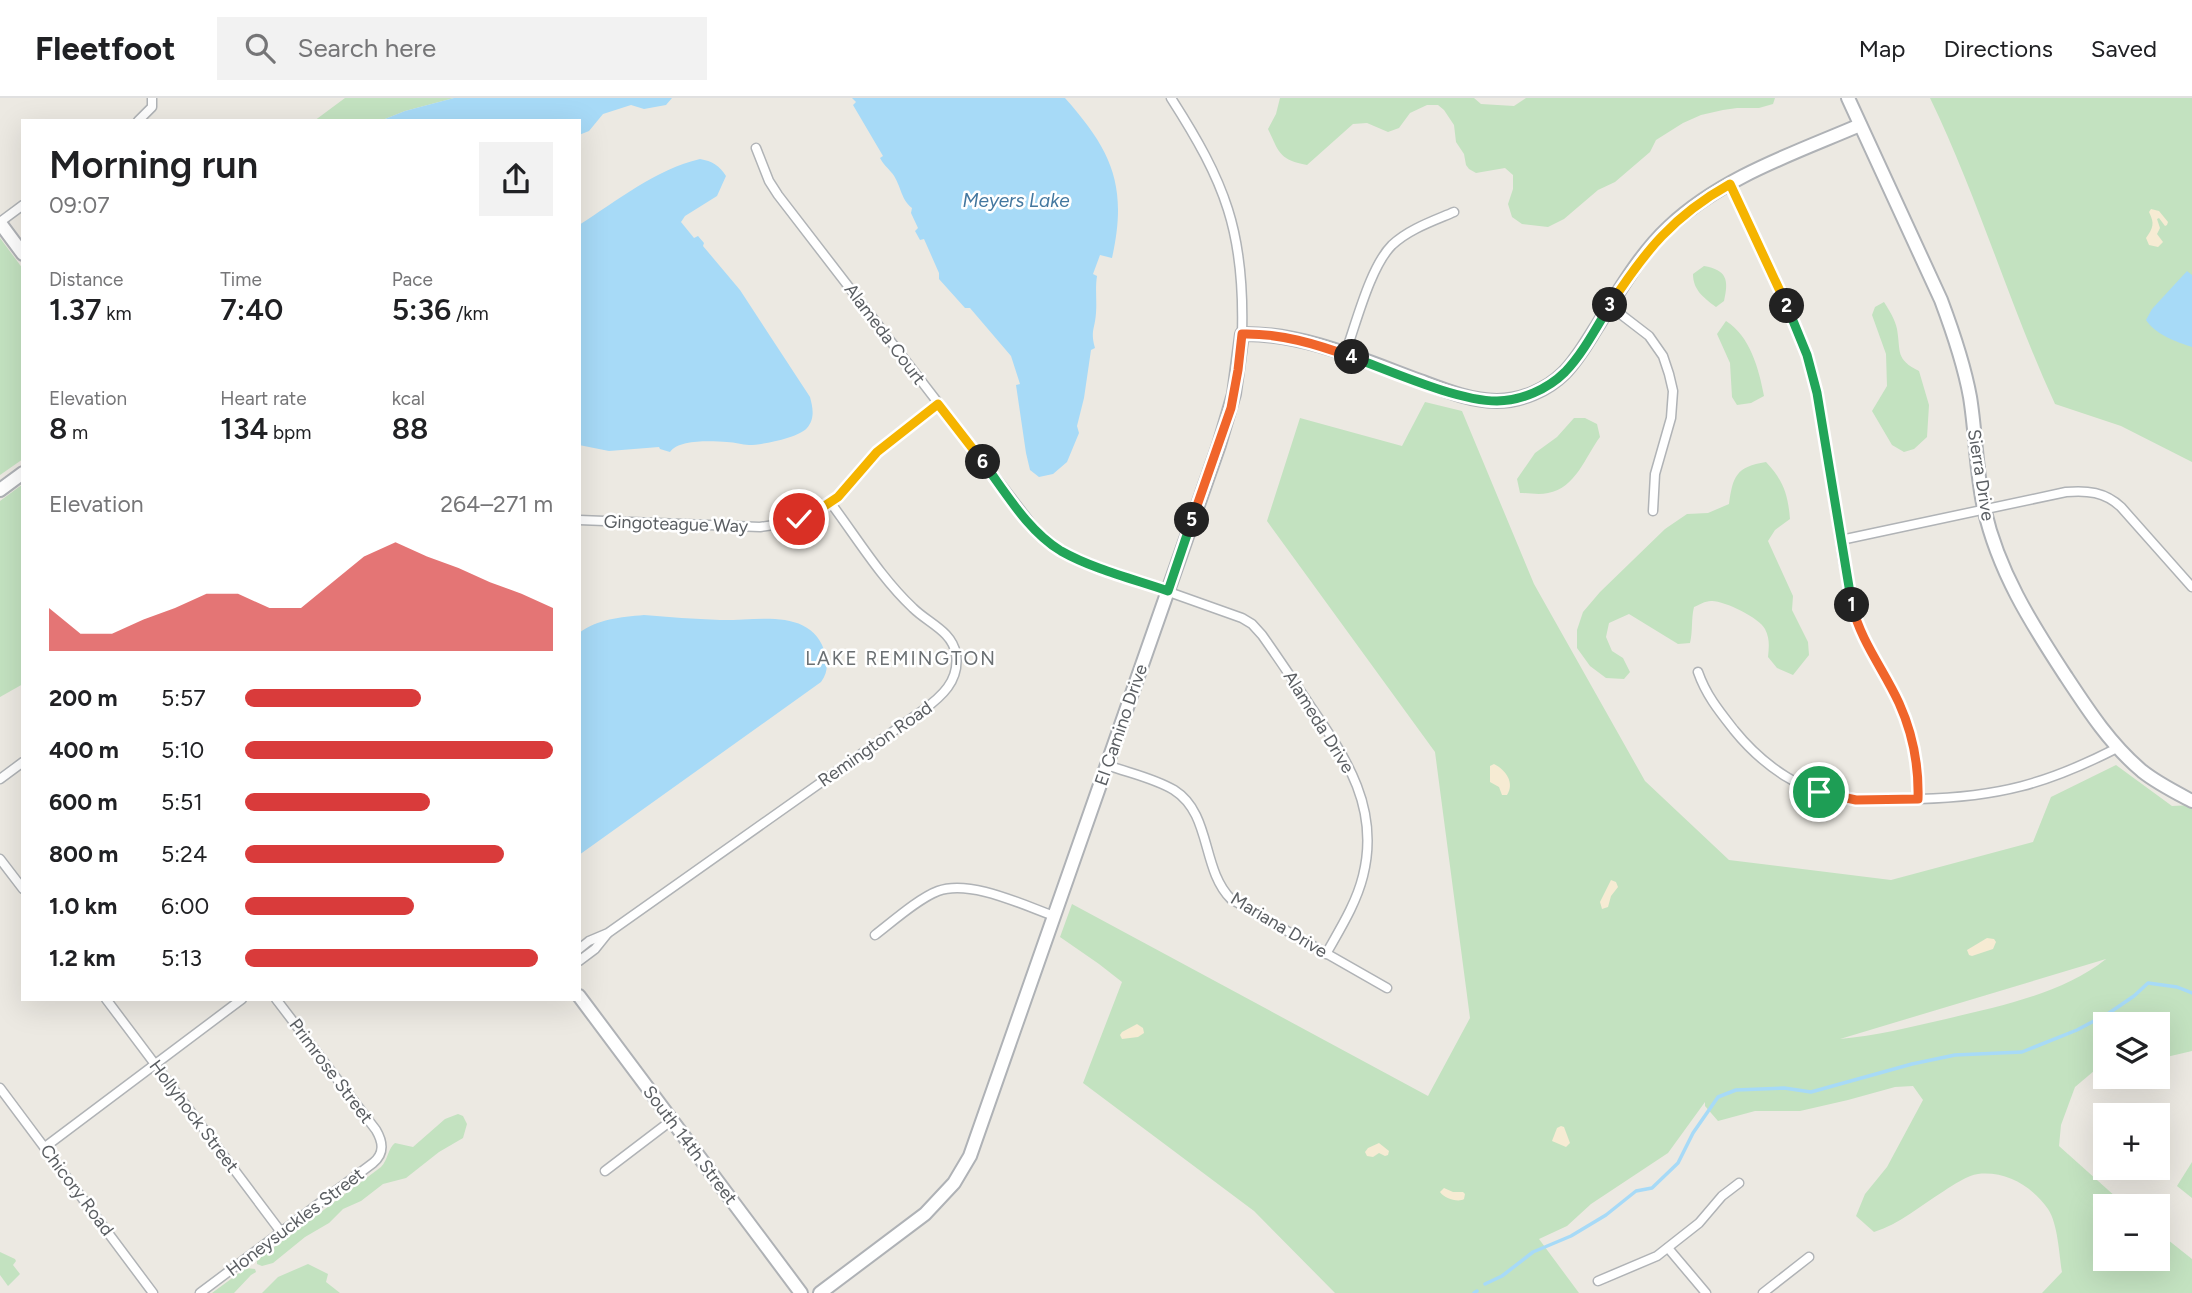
<!DOCTYPE html>
<html lang="en">
<head>
<meta charset="utf-8">
<style>
	body { margin:0; font-family:Figtree,sans-serif; background:#f2f2f2; color:#202124; height:100vh; display:flex; flex-direction:column; font-size:26px; white-space:nowrap }
	* { box-sizing:border-box; margin:0 }
	p { font-size:23px; color:#757577 }
	.icon { flex:none; width:38px; height:38px; fill:none; stroke:currentColor; stroke-width:2; stroke-linecap:round; stroke-linejoin:round }
	.map { position:relative; flex:1; overflow:hidden }
	.side { position:absolute; left:21px; top:21px; width:560px; height:882px; display:flex; flex-direction:column; background:#fff; border-radius:0px; box-shadow:0 7px 28px #0002 }
	.side>* { flex:none }
	.controls { position:absolute; left:2093px; top:914px; display:grid; gap:14px }
	.controls a { display:grid; place-items:center; width:77px; height:77px; border-radius:0px; background:#fff; box-shadow:0 7px 28px #0002; font-size:35px }
	.pin { position:absolute; display:grid; place-items:center; width:60px; height:60px; color:#fff; margin:-30px; border:4px solid #fff; border-radius:50%; box-shadow:0 2px 7px #0007 }
	.km { position:absolute; width:35px; height:35px; margin:-18px; border-radius:50%; background:#222; color:#fff; font-size:19px; line-height:35px; text-align:center }
	.round { display:grid; place-items:center; flex:none; width:74px; height:74px; border-radius:0px; background:#f2f2f2 }
	.summary { display:flex; align-items:center; justify-content:space-between; height:119px; padding:0 28px }
	h1 { font-size:38px; font-weight:600; line-height:52px }
	.stats { display:grid; grid-template-columns:repeat(3,1fr); gap:10px; height:119px; padding:7px 28px }
	.stats div { display:grid; align-content:center }
	.stats b { font-size:30px; font-weight:600 }
	.stats small { font-size:19px; font-weight:400 }
	.stats p { font-size:19px }
	.chart { height:196px; padding:14px 28px }
	.chart p { display:flex; justify-content:space-between }
	.chart svg { width:100%; height:126px; margin-top:7px; fill:#d93b3b; opacity:.7 }
	ul { padding:0 28px; list-style:none; font-size:23px }
	li { display:grid; grid-template-columns:112px 84px 1fr; align-items:center; height:52px }
	li i { height:18px; border-radius:9px; background:#d93b3b }
	header { display:flex; align-items:center; gap:42px; box-sizing:border-box; height:98px; padding:0 35px; background:#fff; border-bottom:2px solid #e0e0e0 }
	header strong { font-size:33px }
	nav { display:flex; gap:38px; margin-inline-start:auto; font-size:24px }
	.search { width:490px; height:63px; background:#f2f2f2; display:flex; align-items:center; gap:18px; box-sizing:border-box; padding:0 24px; border-radius:0px; color:#757577; font-size:26px }
	.map>svg:first-child { display:block }
</style>
</head>
<body>
<header>
<strong>Fleetfoot</strong>
<div class="search"><svg class="icon" aria-label="search" viewBox="0 0 24 24"><circle cx="10" cy="10" r="6"/><path d="M15 15l6 6"/></svg>Search here</div>
<nav><a>Map</a><a>Directions</a><a>Saved</a></nav>
</header>
<div class="map">
<svg width="2192" height="1195" viewBox="0 0 2192 1195">
	<rect width="100%" height="100%" fill="#ece9e2"/>
	<g fill="#c3e2c0" fill-rule="evenodd">
		<path d="M345 0H454L405 13 380 23H314Z"/>
		<path d="M1280 0H1474L1481 6 1514 8 1526 0H1775L1773 6 1759 10H1737L1723 12 1701 17 1683 25 1656 42 1650 54 1615 84 1598 92 1564 121 1548 129 1522 126 1512 119 1508 106 1513 91V77L1505 70 1476 75 1469 71 1466 67 1464 56 1456 44 1454 27 1444 12 1438 7H1427L1410 15 1399 30 1388 34 1367 25 1353 26 1307 67C1279 62 1279 54 1268 31L1276 16Z"/>
		<path d="M1930 0H2192V364L2121 328 2055 306C2009 206 1978 99 1930 0Z"/>
		<path d="M0 140 23 171V361L0 377Z"/>
		<path d="M1704 168C1727 172 1729 182 1724 203L1716 209C1704 200 1693 192 1693 176Z"/>
		<path d="M1884 204C1889 212 1895 221 1897 231 1901 254 1895 261 1919 273L1929 307 1927 339 1914 351 1904 354 1892 347 1872 313 1887 288 1886 256 1872 217 1875 209Z"/>
		<path d="M1726 223C1750 238 1759 271 1764 298L1751 305 1737 307 1732 299 1730 265 1717 236Z"/>
		<path d="M1425 304 1462 313 1534 486 1645 683 1729 762 1891 782 2033 744 2051 699 2116 667 2172 708 2192 707V953L2158 961V926H2105V967H2101L2075 989 2061 1027 2059 1048 2126 1108H2105V1160H2158V1134L2192 1161V1195H2042L2062 1174C2059 1156 2058 1126 2048 1111 2032 1088 2006 1073 1978 1076 1968 1077 1953 1087 1944 1093 1921 1107 1900 1126 1874 1134L1856 1118 1865 1096 1887 1069 1923 1002 1913 988 1895 989 1848 1002 1800 1013H1755L1718 1023 1705 1008V1004L1668 1055 1591 1106 1567 1128 1539 1141 1579 1195H1335L1254 1113 1083 985 1122 884 1099 866 1060 839 1072 806 1428 998 1470 920 1435 654 1267 423 1300 320 1402 348ZM2106 861C2062 896 2000 908 1946 921 1911 929 1875 938 1840 941Z"/>
		<path d="M1574 320H1585L1597 326 1600 339C1585 359 1576 390 1548 395 1539 397 1529 395 1520 395L1517 381 1535 355 1557 339Z"/>
		<path d="M1766 364C1783 382 1788 396 1790 421L1775 432 1768 443 1793 498 1792 512 1808 544 1809 557 1793 577 1777 570 1768 559C1769 549 1770 541 1765 531 1760 520 1723 502 1711 503 1705 503 1699 507 1694 509 1691 521 1693 533 1690 545L1678 546 1629 516 1609 525 1606 539 1612 553 1623 560 1630 574 1624 581 1606 580 1590 568 1577 550V532L1583 514 1600 494 1665 431 1687 416 1708 415 1729 406C1733 378 1736 369 1766 364Z"/>
		<path d="M23 386V586L0 599V403Z"/>
		<path d="M458 1016 463 1018 467 1026 463 1040 439 1054 406 1080 383 1086 361 1103 343 1111 329 1125 305 1139 273 1165 262 1168 257 1166V1162L381 1069C388 1062 388 1050 395 1045L413 1049 445 1021Z"/>
		<path d="M2192 1064V1100L2177 1088Z"/>
		<path d="M0 1154 15 1161 16 1163 13 1167 20 1176 8 1188 0 1177Z"/>
		<path d="M308 1166 328 1176 326 1184 340 1195H262L278 1179Z"/>
		<path d="M246 1170 255 1171 256 1174 251 1177 234 1195H212Z"/>
	</g>
	<g fill="#f6ebd3">
		<path d="M2151 111 2159 113 2168 124 2167 127 2165 128 2159 120 2157 121 2160 130 2157 136 2163 144 2158 149 2149 147 2146 140C2153 130 2155 126 2149 114Z"/>
		<path d="M1494 666C1506 672 1515 685 1507 697H1502L1499 689 1490 684V668Z"/>
		<path d="M1611 782 1616 784 1618 789 1611 798 1608 809 1602 811 1600 804Z"/>
		<path d="M1987 840 1994 841 1996 844 1993 851 1972 858 1969 857 1967 852Z"/>
		<path d="M1137 926 1143 930 1144 935 1138 939 1122 941 1120 937 1122 934Z"/>
		<path d="M1561 1028 1564 1029 1570 1045 1566 1049 1552 1043 1557 1030Z"/>
		<path d="M1379 1045 1389 1053 1388 1057 1385 1058 1379 1055 1373 1059 1367 1058 1365 1054 1368 1050Z"/>
		<path d="M1444 1090 1453 1094H1463L1465 1096 1464 1101C1458 1105 1444 1100 1440 1094Z"/>
	</g>
	<g fill="#a7daf7">
		<path d="M454 0H672L666 7 644 11 631 7 603 16 589 33 579 37V23H380L405 13Z"/>
		<path d="M852 0H1065C1112 53 1128 88 1112 160L1100 157 1093 176 1097 178C1095 191 1097 202 1096 215 1095 231 1090 233 1095 250L1091 252 1084 300 1077 328 1079 335 1067 364 1053 376 1039 379 1030 372 1026 355 1016 287 1020 286 1011 258 970 210H965L939 181V175L924 141 920 142 915 133 918 130 911 115 912 110C900 101 901 85 891 74 887 69 883 66 880 60L883 58 853 7 856 4Z"/>
		<path d="M700 61C712 63 720 68 726 78L717 98 685 118 681 124 694 140 698 138 704 145 703 148 740 192 810 299C813 310 815 321 807 330 798 340 762 347 749 347 742 347 735 344 727 344 712 343 679 341 670 354L660 351 659 349 609 353 579 347V127C617 103 656 71 700 61Z"/>
		<path d="M2187 173 2192 177V249C2176 244 2155 236 2146 222L2152 211Z"/>
		<path d="M644 517C669 519 694 521 720 522 757 523 814 508 826 558 828 568 827 576 821 584L579 757V535C598 521 620 519 644 517Z"/>
	</g>
	<g fill="none" stroke-linecap="round" stroke-linejoin="round">
		<g stroke="#a7daf7" stroke-width="3.5">
			<path d="M1485 1186 1502 1178 1533 1154 1571 1138 1606 1117 1636 1093 1652 1090 1678 1065 1693 1035 1718 999 1736 992 1784 990 1811 994 1912 966 1955 957 2022 954 2077 932 2109 915 2134 898 2148 885 2177 889 2192 895"/>
			<path d="M1474 1195 1477 1193"/>
		</g>
		<defs>
			<g id="street">
				<path d="M1171 0C1225 84 1245 134 1242 236"/>
				<path d="M138 23 152 9V0"/>
				<path d="M756 50 769 83 778 97 1036 432 1060 452 1079 462 1242 520 1252 526 1262 537C1279 561 1295 585 1311 609 1347 661 1380 711 1363 778 1356 806 1340 831 1326 856"/>
				<path d="M1730 86 1794 225 1807 257 1817 295 1843 461 1854 514 1861 535 1899 605 1910 632 1918 672V701"/>
				<path d="M0 124 23 107"/>
				<path d="M1610 208 1649 238 1663 258 1669 276 1673 293 1671 320 1655 376 1653 413"/>
				<path d="M1345 256C1356 226 1370 169 1392 147 1409 131 1433 123 1454 114"/>
				<path d="M579 422 760 429 787 425 826 407 838 399 877 354 938 306"/>
				<path d="M1841 442 2066 394C2087 392 2105 394 2121 409L2192 489"/>
				<path d="M1698 574C1706 597 1719 613 1734 632 1764 669 1806 698 1855 702 1876 704 1898 701 1919 701 1998 699 2047 686 2117 650"/>
				<path d="M1107 667C1129 675 1154 680 1174 692 1212 716 1201 771 1231 801L1387 890"/>
				<path d="M0 681 23 664"/>
				<path d="M0 761 23 791"/>
				<path d="M875 837C892 824 919 800 938 793 970 781 1023 807 1054 818"/>
				<path d="M579 851 589 843 608 835 922 613C941 599 960 583 956 556 952 533 928 525 913 510 881 480 857 440 830 404"/>
				<path d="M579 863 595 851 607 836"/>
				<path d="M106 901 281 1134"/>
				<path d="M0 990 153 1195"/>
				<path d="M45 1049 242 901"/>
				<path d="M605 1073 672 1022"/>
				<path d="M1668 1150 1706 1195"/>
				<path d="M1598 1183 1657 1158 1699 1125 1722 1098 1739 1085"/>
				<path d="M200 1195 373 1065C385 1055 383 1044 376 1032L276 901"/>
				<path d="M1763 1195 1809 1159"/>
			</g>
			<g id="secondary">
				<path d="M1848 0 1941 202C1953 234 1964 266 1970 299 1976 336 1976 374 1984 410 1998 473 2031 525 2065 577 2088 612 2110 646 2142 673 2157 685 2175 694 2192 703"/>
				<path d="M0 125 23 156"/>
				<path d="M0 392 23 375"/>
				<path d="M579 898 801 1195"/>
				<path d="M820 1195 925 1116 954 1085 970 1058 1219 347 1234 296 1242 236C1304 235 1363 262 1420 283 1444 292 1471 303 1497 303 1521 303 1547 292 1564 275 1578 261 1587 244 1598 227 1619 193 1640 156 1669 129 1722 79 1795 55 1860 27"/>
			</g>
		</defs>
		<use href="#street" stroke="#b0b3b6" stroke-width="11"/>
		<use href="#secondary" stroke="#afb2b6" stroke-width="16"/>
		<use href="#street" stroke="#fff" stroke-width="8"/>
		<use href="#secondary" stroke="#fff" stroke-width="12"/>
	</g>
	<g fill="none" stroke-linecap="round" stroke-linejoin="round">
		<defs>
			<path id="split-1" d="M1819 694 1856 702 1918 701C1919 667 1913 636 1899 605 1884 572 1861 544 1852 507"/>
			<path id="split-2" d="M1787 208 1807 257 1817 295 1852 507"/>
			<path id="split-3" d="M1610 207C1645 153 1673 118 1730 86L1787 208"/>
			<path id="split-4" d="M1352 259C1391 273 1457 303 1497 303 1521 303 1548 291 1565 274 1583 255 1596 230 1610 207"/>
			<path id="split-5" d="M1192 422 1231 310 1238 272 1242 236C1280 235 1316 246 1352 259"/>
			<path id="split-6" d="M983 364C1006 395 1028 433 1061 453 1093 471 1133 481 1168 493L1192 422"/>
			<path id="split-7" d="M799 421 826 407 838 399 877 354 938 306 983 364"/>
		</defs>
		<use href="#split-1" stroke="#fff" stroke-width="14"/>
		<use href="#split-2" stroke="#fff" stroke-width="14"/>
		<use href="#split-3" stroke="#fff" stroke-width="14"/>
		<use href="#split-4" stroke="#fff" stroke-width="14"/>
		<use href="#split-5" stroke="#fff" stroke-width="14"/>
		<use href="#split-6" stroke="#fff" stroke-width="14"/>
		<use href="#split-7" stroke="#fff" stroke-width="14"/>
		<use href="#split-1" stroke="#f0652b" stroke-width="9"/>
		<use href="#split-2" stroke="#22a559" stroke-width="9"/>
		<use href="#split-3" stroke="#f5b400" stroke-width="9"/>
		<use href="#split-4" stroke="#22a559" stroke-width="9"/>
		<use href="#split-5" stroke="#f0652b" stroke-width="9"/>
		<use href="#split-6" stroke="#22a559" stroke-width="9"/>
		<use href="#split-7" stroke="#f5b400" stroke-width="9"/>
	</g>
	<g text-anchor="middle" dominant-baseline="central" stroke-width="5" stroke-linejoin="round" paint-order="stroke">
		<g font-size="18" fill="#5a5e62" stroke="#fff">
			<text transform="translate(885 236) rotate(53)">Alameda Court</text>
			<text transform="translate(1981 377) rotate(81)">Sierra Drive</text>
			<text transform="translate(676 426) rotate(2)">Gingoteague Way</text>
			<text transform="translate(1319 624) rotate(58)">Alameda Drive</text>
			<text transform="translate(1121 627) rotate(-71)">El Camino Drive</text>
			<text transform="translate(875 646) rotate(-35)">Remington Road</text>
			<text transform="translate(1279 827) rotate(31)">Mariana Drive</text>
			<text transform="translate(331 973) rotate(53)">Primrose Street</text>
			<text transform="translate(194 1018) rotate(53)">Hollyhock Street</text>
			<text transform="translate(690 1047) rotate(53)">South 14th Street</text>
			<text transform="translate(77 1092) rotate(53)">Chicory Road</text>
			<text transform="translate(295 1124) rotate(-37)">Honeysuckles Street</text>
		</g>
		<g font-size="19" font-style="italic" fill="#43779f" stroke="#fff">
			<text x="1016" y="102">Meyers Lake</text>
		</g>
		<g font-size="19" letter-spacing="2" fill="#6b7073" stroke="#fff">
			<text x="901" y="560">LAKE REMINGTON</text>
		</g>
	</g>
</svg>
<div class="controls">
<a><svg class="icon" aria-label="layers" viewBox="0 0 24 24"><path d="M12 4l9 5-9 5-9-5zM3 14l9 5 9-5"/></svg></a>
<a>+</a>
<a>−</a>
</div>
<div class="pin" style="left:1819px;top:694px;background:#1e9e55"><svg class="icon" aria-label="arrive" viewBox="0 0 24 24"><path d="M6 21V4h12l-3 4 3 4H6"/></svg></div>
<div class="pin" style="left:799px;top:421px;background:#d93025"><svg class="icon" aria-label="check" viewBox="0 0 24 24"><path d="M5 12l5 5 9-10"/></svg></div>
<b class="km" style="left:1852px;top:507px">1</b>
<b class="km" style="left:1787px;top:208px">2</b>
<b class="km" style="left:1610px;top:207px">3</b>
<b class="km" style="left:1352px;top:259px">4</b>
<b class="km" style="left:1192px;top:422px">5</b>
<b class="km" style="left:983px;top:364px">6</b>
<section class="side">
<div class="summary"><div><h1>Morning run</h1><p>09:07</p></div><a class="round"><svg class="icon" aria-label="share" viewBox="0 0 24 24"><path d="M12 15V3M7 8l5-5 5 5M5 13v7h14v-7"/></svg></a></div>
<div class="stats">
<div><p>Distance</p><b>1.37<small> km</small></b></div>
<div><p>Time</p><b>7:40</b></div>
<div><p>Pace</p><b>5:36<small> /km</small></b></div>
</div>
<div class="stats">
<div><p>Elevation</p><b>8<small> m</small></b></div>
<div><p>Heart rate</p><b>134<small> bpm</small></b></div>
<div><p>kcal</p><b>88</b></div>
</div>
<div class="chart"><p><span>Elevation</span>264–271 m</p>
<svg viewBox="0 0 160 44" preserveAspectRatio="none"><path d="M0 44V29L10 38L20 38L30 33L40 29L50 24L60 24L70 29L80 29L90 20L100 11L110 6L120 11L130 15L140 20L150 24L160 29V44z"/></svg>
</div>
<ul>
<li><b>200 m</b>5:57<i style="width:57%"></i></li>
<li><b>400 m</b>5:10<i style="width:100%"></i></li>
<li><b>600 m</b>5:51<i style="width:60%"></i></li>
<li><b>800 m</b>5:24<i style="width:84%"></i></li>
<li><b>1.0 km</b>6:00<i style="width:55%"></i></li>
<li><b>1.2 km</b>5:13<i style="width:95%"></i></li>
</ul>
</section>
</div>
</body>
</html>
